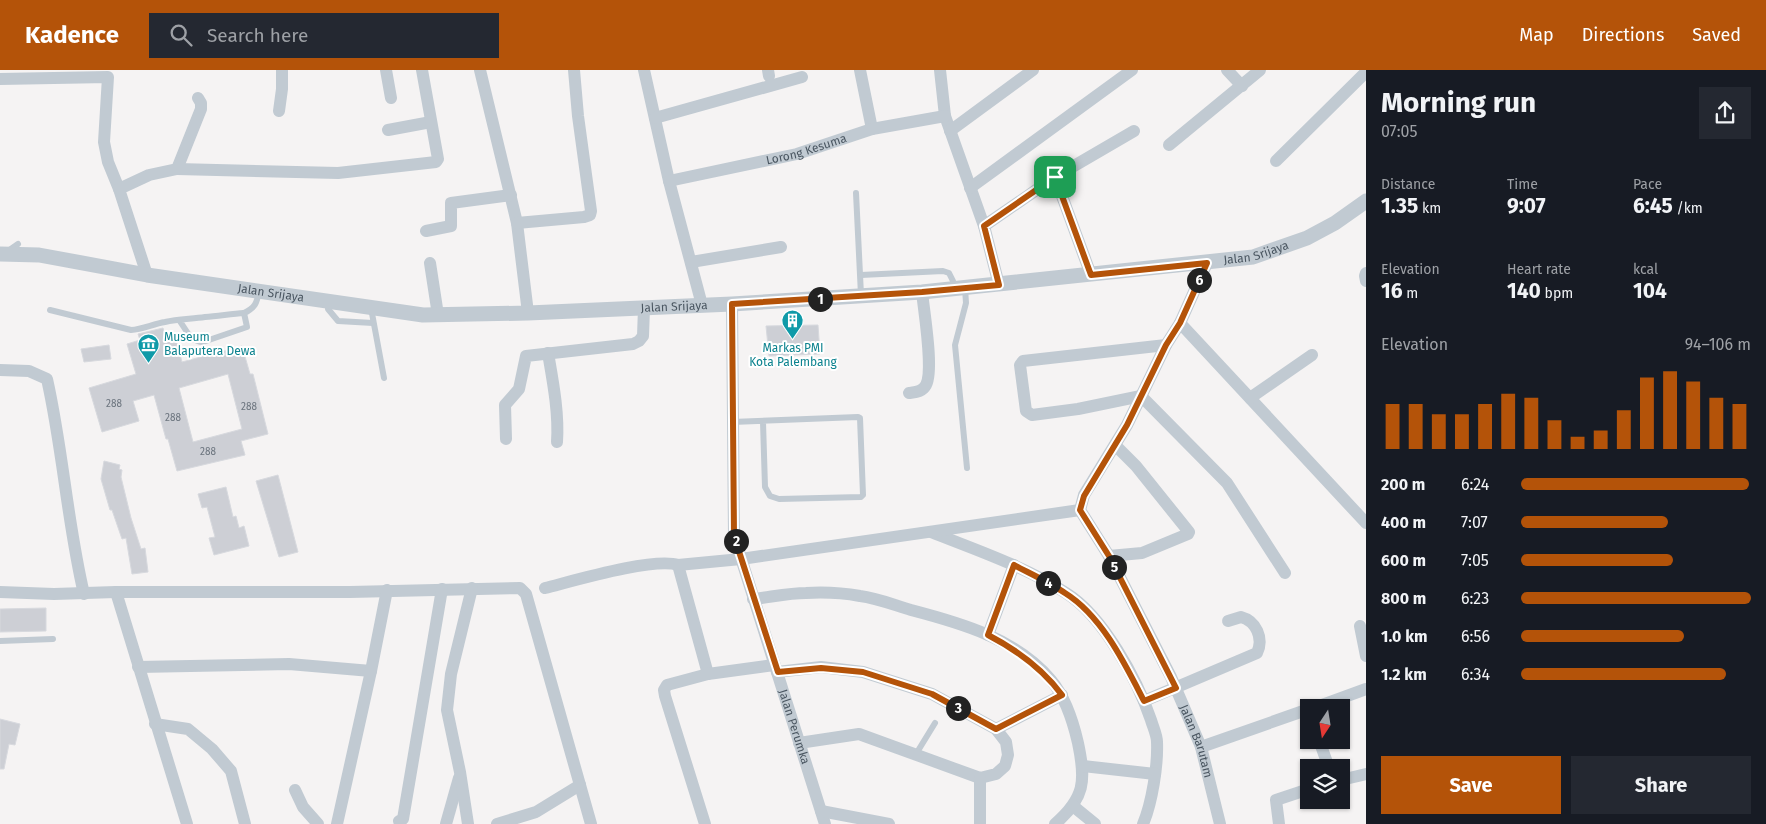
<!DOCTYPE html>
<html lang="en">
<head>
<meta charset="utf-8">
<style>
	body { margin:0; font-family:"Fira Sans",sans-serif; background:#242831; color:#f1f3f6; height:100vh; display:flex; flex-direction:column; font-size:19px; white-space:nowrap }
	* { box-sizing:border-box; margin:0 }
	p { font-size:16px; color:#9ea1a6 }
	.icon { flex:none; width:28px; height:28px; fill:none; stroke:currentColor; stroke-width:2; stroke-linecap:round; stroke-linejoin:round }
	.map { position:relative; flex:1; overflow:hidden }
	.sheet { display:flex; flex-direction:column; background:#171b24; width:400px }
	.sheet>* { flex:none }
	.needle { width:32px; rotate:192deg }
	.tools { position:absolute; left:1300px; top:629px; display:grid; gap:10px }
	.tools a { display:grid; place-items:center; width:50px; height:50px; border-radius:0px; background:#171b24; box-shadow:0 1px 4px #0004; font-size:25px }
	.pin { position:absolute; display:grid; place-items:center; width:42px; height:42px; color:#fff; margin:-21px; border-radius:10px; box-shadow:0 2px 8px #0006 }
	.km { position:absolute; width:25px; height:25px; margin:-12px; border-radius:50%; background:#222; color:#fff; font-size:14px; line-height:25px; text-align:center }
	.round { display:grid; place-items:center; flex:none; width:52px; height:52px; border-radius:0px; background:#242831 }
	.overview { display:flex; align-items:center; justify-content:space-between; height:85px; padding:0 15px }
	h1 { font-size:28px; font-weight:700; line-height:38px }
	.metrics { display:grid; grid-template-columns:repeat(3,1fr); gap:8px; height:85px; padding:5px 15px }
	.metrics div { display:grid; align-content:center }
	.metrics b { font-size:21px; font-weight:700 }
	.metrics small { font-size:14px; font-weight:400 }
	.metrics p { font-size:14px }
	.chart { height:140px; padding:10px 15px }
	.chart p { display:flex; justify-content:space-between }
	.chart svg { width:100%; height:90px; margin-top:5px; stroke:#b45309; stroke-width:6 }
	.cta { display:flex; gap:10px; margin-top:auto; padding:10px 15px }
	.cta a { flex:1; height:58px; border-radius:0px; background:#b45309; color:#fff; font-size:20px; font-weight:700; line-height:58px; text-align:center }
	.cta a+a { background:#242831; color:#f1f3f6 }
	ul { padding:0 15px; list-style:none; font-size:16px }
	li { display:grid; grid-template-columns:80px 60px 1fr; align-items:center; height:38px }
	li i { height:12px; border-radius:6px; background:#b45309 }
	header { display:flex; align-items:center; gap:30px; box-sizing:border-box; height:70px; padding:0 25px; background:#b45309; color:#fff }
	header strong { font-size:24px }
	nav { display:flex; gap:28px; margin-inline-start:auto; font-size:18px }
	.search { width:350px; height:45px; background:#242831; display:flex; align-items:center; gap:12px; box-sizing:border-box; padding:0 18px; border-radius:0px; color:#9ea1a6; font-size:19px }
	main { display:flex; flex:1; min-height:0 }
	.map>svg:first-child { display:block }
</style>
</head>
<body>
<header>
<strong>Kadence</strong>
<div class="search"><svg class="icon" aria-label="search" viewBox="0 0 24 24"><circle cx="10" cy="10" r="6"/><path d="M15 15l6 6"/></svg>Search here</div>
<nav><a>Map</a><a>Directions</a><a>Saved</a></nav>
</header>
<main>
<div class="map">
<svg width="1366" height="754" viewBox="0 0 1366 754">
	<rect width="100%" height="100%" fill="#f5f3f3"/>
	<g fill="#cdcfd5" stroke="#d7d9de" fill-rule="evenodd">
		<path d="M818 255 820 284 769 286 766 256Z"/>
		<path d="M163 258 165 265 174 262 182 292 242 276 250 304H253L268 364 241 371 245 385 177 401 168 369H166L154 325 133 331 139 351 102 362 89 318 136 304 127 274 140 270 138 264ZM228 304 242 359 193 372 179 318Z"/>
		<path d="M109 275 111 289 84 292 81 279Z"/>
		<path d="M104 391 120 395 119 399 122 400 121 407 131 448 141 479 145 478 148 502 132 504 126 468 122 469 112 440H110L101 409Z"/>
		<path d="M278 405 298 482 279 487 256 411Z"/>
		<path d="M226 417 233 447 236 446 239 458 244 456 249 476 214 485 209 468 215 467 207 437 202 438 198 424Z"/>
		<path d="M46 538V561L0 562V539Z"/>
		<path d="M0 649 20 654 15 675 9 674 4 699H0Z"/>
	</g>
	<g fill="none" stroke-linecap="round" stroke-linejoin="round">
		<g stroke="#c1cad2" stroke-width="6">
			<path d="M856 123 861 225"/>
			<path d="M8 181 18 174"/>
			<path d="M861 205 943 201 949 203 953 211V218"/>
			<path d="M965 218 966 233 955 275 967 398"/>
			<path d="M328 231V239L338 251 373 253"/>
			<path d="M371 238 384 308"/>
			<path d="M50 240 131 260C143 259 153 254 165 252 178 249 192 249 205 247 218 246 231 244 244 243L247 257 203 272C190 272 186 259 179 250"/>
			<path d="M244 243C255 238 257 233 259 221"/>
			<path d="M732 352 858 347 860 348 863 425 861 427 779 429 770 426 765 417 763 352"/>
			<path d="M0 571 53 569"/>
			<path d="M916 684 935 653"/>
		</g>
		<g stroke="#c1cad2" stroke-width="12">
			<path d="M386 0 391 28"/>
			<path d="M480 0 517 153 528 243"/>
			<path d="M644 0 669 111 702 235"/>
			<path d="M768 0 769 6"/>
			<path d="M860 0 872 59"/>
			<path d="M940 0 945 46 984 156 1055 107 1134 61"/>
			<path d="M1227 0 1242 16"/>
			<path d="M0 9 108 7 104 72 108 92 119 119"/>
			<path d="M279 41 282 19V0"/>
			<path d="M655 48 802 7"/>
			<path d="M388 60 431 52"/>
			<path d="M950 61 1033 0"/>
			<path d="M1169 75 1260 0"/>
			<path d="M1276 91 1366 2"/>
			<path d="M177 99 338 103 436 92 438 89 422 0"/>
			<path d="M1055 107 1091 205"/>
			<path id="s1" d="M669 111 797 84 872 59 945 46"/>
			<path d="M970 118 1132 0"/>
			<path d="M517 153 584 147 590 145 591 141 578 46 574 0"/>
			<path d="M984 156 999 215"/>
			<path d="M426 161 451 156V133L511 125"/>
			<path d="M691 192 781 177"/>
			<path d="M430 193 438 245"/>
			<path id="s2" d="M1207 193 1180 253 1166 275 1127 355 1084 425 1080 440 1109 486 1171 607 1201 677 1220 754"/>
			<path d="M1366 203 1365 206 1366 211"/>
			<path d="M147 205 119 119 149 105 177 99 201 39V33L198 28"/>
			<path id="s3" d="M732 234 734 466 825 754"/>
			<path d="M1180 253 1366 453"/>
			<path d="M1166 275 1023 291 1020 295 1026 341 1032 345 1078 339 1141 326 1227 413 1285 503"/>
			<path d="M548 283C553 312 559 343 557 372"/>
			<path d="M0 300 29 301 47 309C63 380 67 452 84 524"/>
			<path d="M909 323C916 322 922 322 926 315 934 300 924 242 922 222"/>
			<path d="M1250 328 1312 285"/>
			<path d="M506 369 505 335 519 319 526 286 633 274 639 271 643 266 644 238"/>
			<path d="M931 462C976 480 1024 496 1066 523 1103 546 1137 609 1151 650 1153 657 1157 665 1157 672 1158 695 1152 733 1143 754"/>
			<path d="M1109 486 1142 483 1188 464 1189 462 1136 396 1115 375"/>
			<path d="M678 495 708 604"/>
			<path d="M545 518C573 511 654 487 678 495L741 489 1080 440"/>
			<path d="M0 522 54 524 116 522H350L520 518 526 524 591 754"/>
			<path d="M116 522 187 754"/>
			<path d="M753 529C771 527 789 523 806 523 823 522 843 523 860 526 877 528 894 535 911 540 961 553 1017 569 1051 610 1066 628 1073 651 1078 673 1086 711 1085 728 1055 754"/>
			<path d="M1360 556 1366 586"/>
			<path d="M988 565 1014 495"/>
			<path d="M138 597 289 594 371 601"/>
			<path d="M777 602 821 597 863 602 932 624 996 659 1006 672 1008 685 1005 696 996 704 980 708 859 664 799 673"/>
			<path d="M1144 631 1257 583C1264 568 1256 551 1241 547L1228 551"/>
			<path d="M1314 638 1366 619"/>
			<path d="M155 654 188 659 212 679 231 701 245 754"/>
			<path d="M996 659 1062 625"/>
			<path d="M1319 670 1329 698"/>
			<path d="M1201 677 1309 639"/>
			<path d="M1083 696 1155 704"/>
			<path d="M1341 710 1366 704"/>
			<path d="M295 720 303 737 318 754"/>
			<path d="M1073 736 1095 754"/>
			<path d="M821 741 889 754"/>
			<path d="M399 751 403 749 442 519"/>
			<path d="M337 754 371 601 387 520"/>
			<path d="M446 754 459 708"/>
			<path d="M468 754 460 702 447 640 451 604 472 518"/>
			<path d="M497 754 536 742 580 715"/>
			<path d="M705 754 665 626 664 620 667 615 708 604 774 595"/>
			<path d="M980 754V708"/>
			<path d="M1279 754 1276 730 1309 719"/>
		</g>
		<path stroke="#c1cad2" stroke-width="15" id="s4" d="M0 184 39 185 147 205 423 245 528 243 732 234 922 222 1253 187 1307 168 1335 153 1366 131"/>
	</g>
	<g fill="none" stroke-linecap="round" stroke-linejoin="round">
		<defs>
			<path id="route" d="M1055 107 1091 205 1207 193 1180 253 1166 275 1127 355 1084 426 1080 440 1109 486 1176 618 1144 631C1125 594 1102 546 1065 523 1049 512 1031 504 1014 495L988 565C1017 580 1042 598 1062 625L996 659 932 624 863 602 821 598 778 602 734 466 732 234 922 222 999 215 984 156Z"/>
		</defs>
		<use href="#route" stroke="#fff" stroke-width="10"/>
		<use href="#route" stroke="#b45309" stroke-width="6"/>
	</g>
	<defs>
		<symbol id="building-pin" viewBox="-11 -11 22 30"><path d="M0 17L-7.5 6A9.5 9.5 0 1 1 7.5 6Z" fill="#0f9aa8" stroke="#fff"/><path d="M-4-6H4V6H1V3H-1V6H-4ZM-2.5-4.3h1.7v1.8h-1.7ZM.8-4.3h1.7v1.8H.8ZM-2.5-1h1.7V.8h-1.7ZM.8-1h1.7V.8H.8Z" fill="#fff"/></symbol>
		<symbol id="museum-pin" viewBox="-11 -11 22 30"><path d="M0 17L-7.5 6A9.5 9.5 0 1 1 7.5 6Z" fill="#0f9aa8" stroke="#fff"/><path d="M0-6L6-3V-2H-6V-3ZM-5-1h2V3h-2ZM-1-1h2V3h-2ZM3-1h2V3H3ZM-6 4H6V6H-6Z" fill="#fff"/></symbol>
	</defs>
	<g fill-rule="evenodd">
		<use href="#building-pin" x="780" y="238" width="25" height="34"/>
		<use href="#museum-pin" x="136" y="262" width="25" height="34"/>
	</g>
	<g text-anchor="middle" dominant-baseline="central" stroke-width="4" stroke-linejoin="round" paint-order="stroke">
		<g font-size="10" fill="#6b747e">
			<text x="114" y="334">288</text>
			<text x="249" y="337">288</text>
			<text x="173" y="348">288</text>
			<text x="208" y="382">288</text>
		</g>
		<g font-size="12" fill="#4a5661" stroke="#fff">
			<text stroke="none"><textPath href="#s1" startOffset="141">Lorong Kesuma</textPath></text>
			<text stroke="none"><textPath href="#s4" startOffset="1264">Jalan Srijaya</textPath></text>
			<text stroke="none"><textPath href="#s4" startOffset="274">Jalan Srijaya</textPath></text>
			<text stroke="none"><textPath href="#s4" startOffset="679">Jalan Srijaya</textPath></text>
			<text stroke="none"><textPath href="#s3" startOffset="432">Jalan Perumka</textPath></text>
			<text stroke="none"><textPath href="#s2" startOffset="538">Jalan Barutam</textPath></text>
		</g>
		<g font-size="12" fill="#0d838f" stroke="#fff" text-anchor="start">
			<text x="164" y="267">Museum<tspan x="164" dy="14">Balaputera Dewa</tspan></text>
			<text x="793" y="278" text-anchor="middle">Markas PMI<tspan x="793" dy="14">Kota Palembang</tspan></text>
		</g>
	</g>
</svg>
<div class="tools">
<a><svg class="needle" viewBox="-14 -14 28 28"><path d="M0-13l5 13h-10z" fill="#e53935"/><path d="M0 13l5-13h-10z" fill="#9ea1a6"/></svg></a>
<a><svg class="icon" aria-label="layers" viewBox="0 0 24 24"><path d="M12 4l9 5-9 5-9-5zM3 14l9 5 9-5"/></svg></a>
</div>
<div class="pin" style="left:1055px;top:107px;background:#1e9e55"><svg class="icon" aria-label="arrive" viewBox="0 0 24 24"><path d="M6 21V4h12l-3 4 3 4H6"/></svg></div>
<b class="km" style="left:820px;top:229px">1</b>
<b class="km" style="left:736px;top:471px">2</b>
<b class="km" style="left:958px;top:638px">3</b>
<b class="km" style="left:1048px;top:513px">4</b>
<b class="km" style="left:1114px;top:497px">5</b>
<b class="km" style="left:1199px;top:210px">6</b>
</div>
<section class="sheet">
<div class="overview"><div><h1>Morning run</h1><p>07:05</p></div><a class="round"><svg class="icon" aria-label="share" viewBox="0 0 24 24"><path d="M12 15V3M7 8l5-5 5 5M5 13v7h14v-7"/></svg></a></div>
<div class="metrics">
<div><p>Distance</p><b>1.35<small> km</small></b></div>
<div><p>Time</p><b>9:07</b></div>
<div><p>Pace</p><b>6:45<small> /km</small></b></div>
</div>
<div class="metrics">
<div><p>Elevation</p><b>16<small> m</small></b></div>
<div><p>Heart rate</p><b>140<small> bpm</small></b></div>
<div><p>kcal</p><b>104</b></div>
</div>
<div class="chart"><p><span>Elevation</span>94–106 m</p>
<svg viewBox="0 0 160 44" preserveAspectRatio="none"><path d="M5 44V22M15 44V22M25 44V27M35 44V27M45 44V22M55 44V17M65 44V19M75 44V30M85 44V38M95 44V35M105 44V25M115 44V9M125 44V6M135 44V11M145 44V19M155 44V22"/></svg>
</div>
<ul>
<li><b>200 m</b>6:24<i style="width:99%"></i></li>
<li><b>400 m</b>7:07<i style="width:64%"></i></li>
<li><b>600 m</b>7:05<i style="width:66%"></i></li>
<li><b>800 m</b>6:23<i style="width:100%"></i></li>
<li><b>1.0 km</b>6:56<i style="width:71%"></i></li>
<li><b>1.2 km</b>6:34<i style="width:89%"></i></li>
</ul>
<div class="cta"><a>Save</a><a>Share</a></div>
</section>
</main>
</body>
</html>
